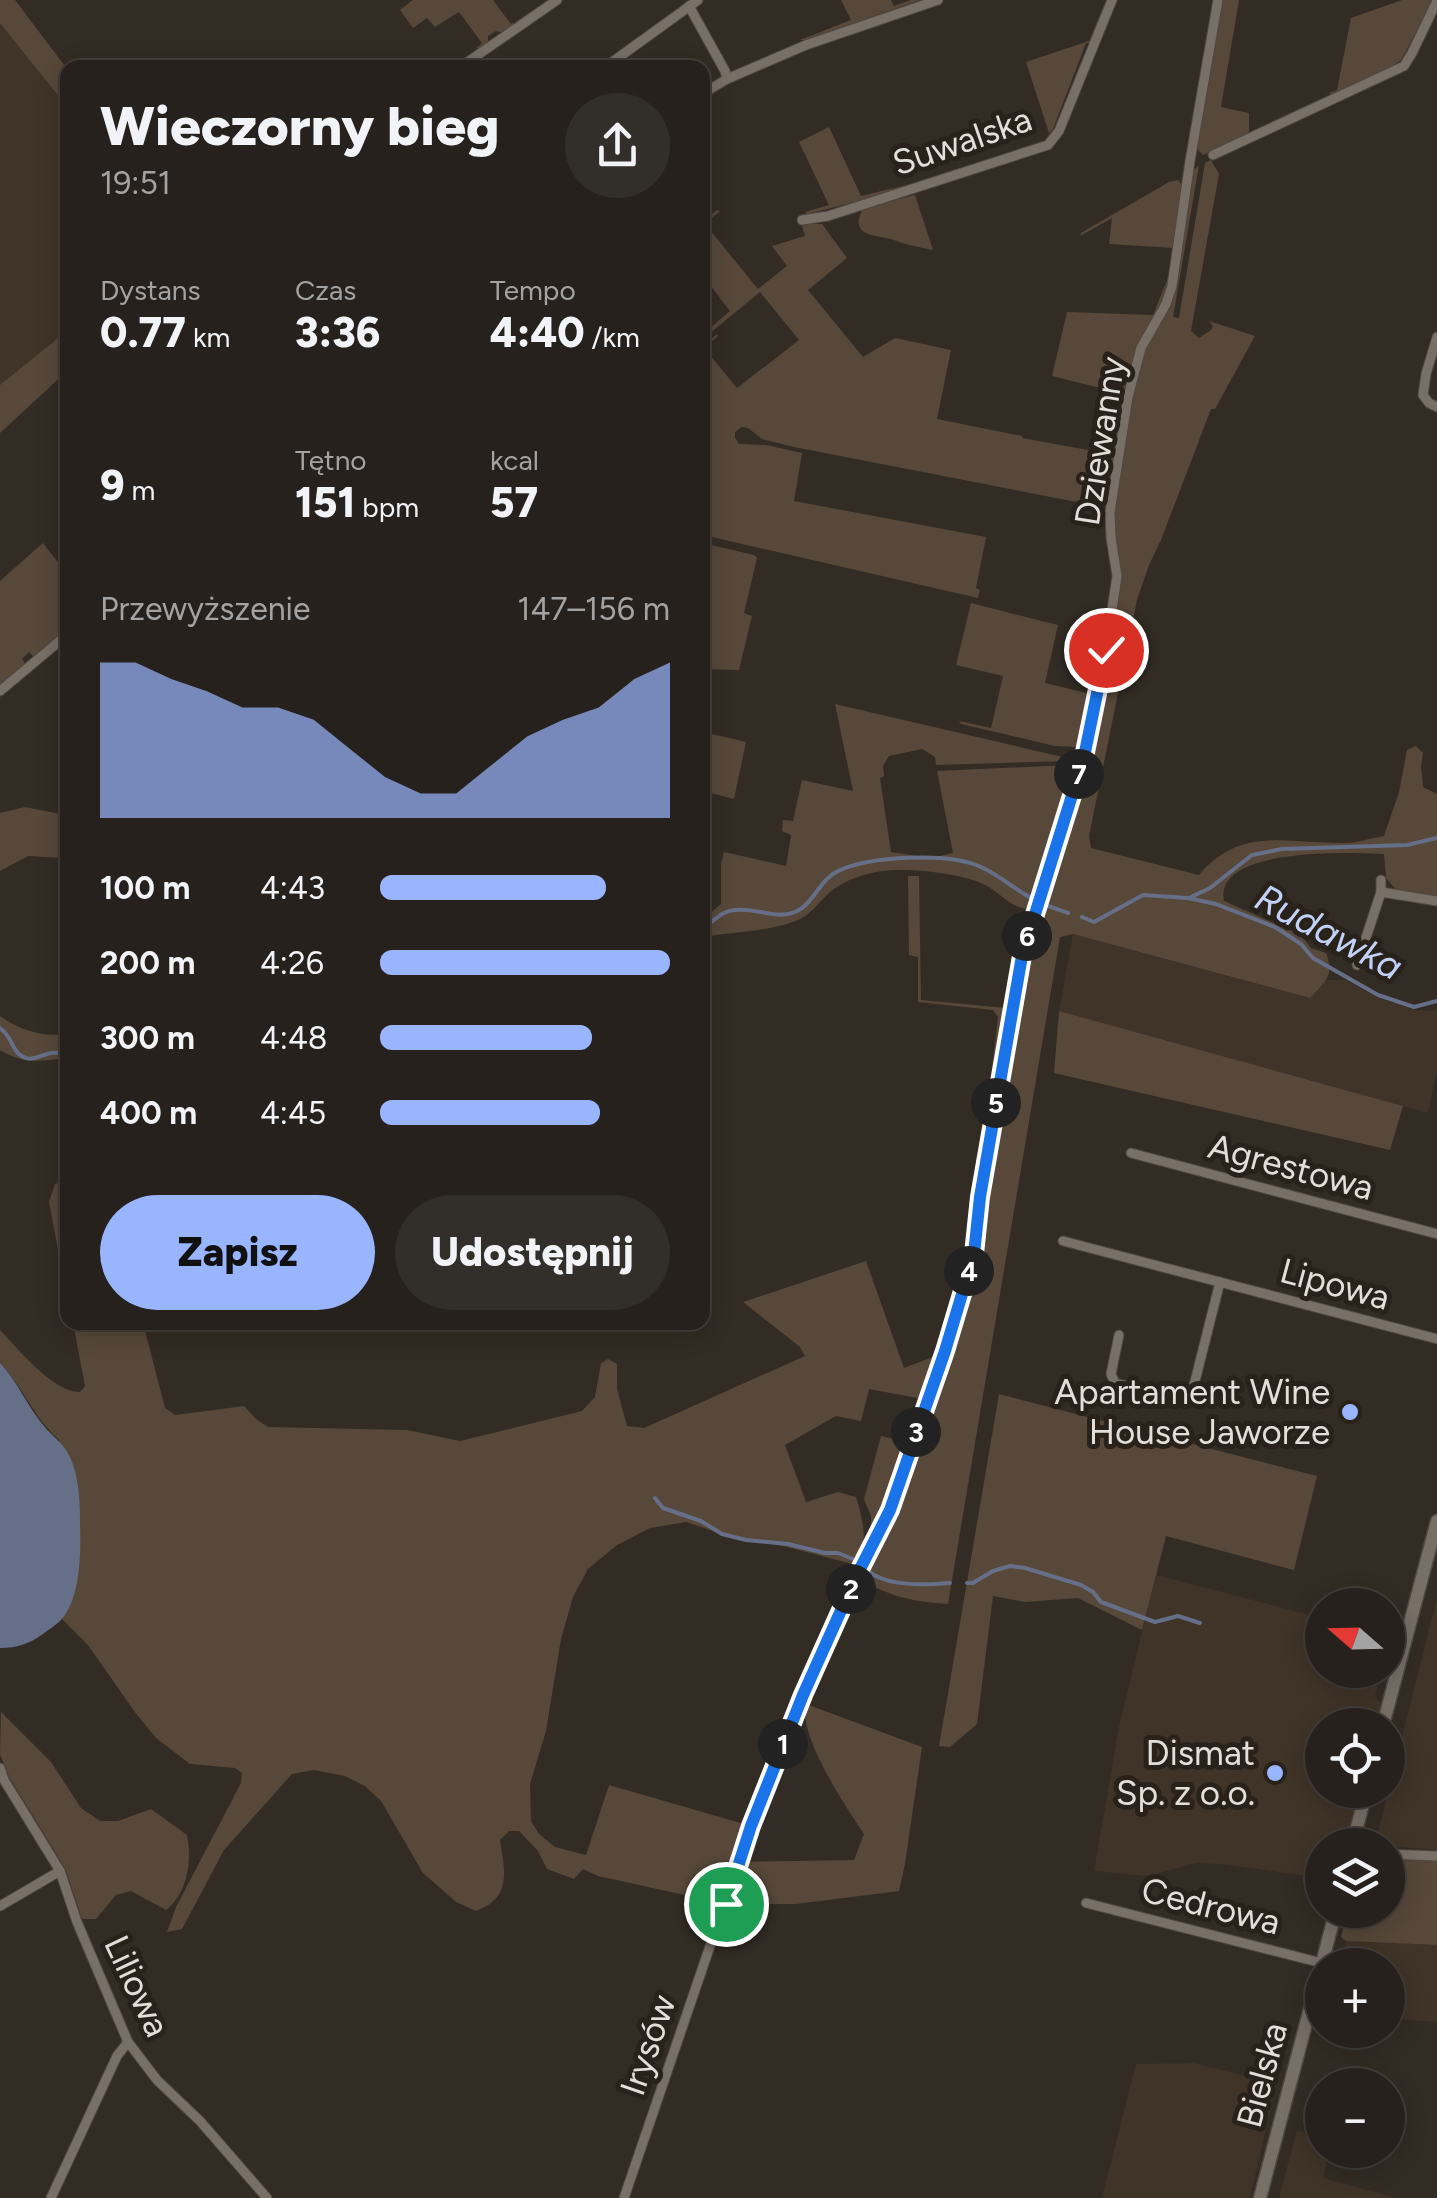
<!DOCTYPE html>
<html lang="pl">
<head>
<meta charset="utf-8">
<style>
	body { margin:0; font-family:Figtree,sans-serif; background:#322e29; color:#f1f3f6; height:100vh; display:flex; flex-direction:column; font-size:38px; white-space:nowrap }
	* { box-sizing:border-box; margin:0 }
	p { font-size:32px; color:#a4a3a3 }
	.icon { flex:none; width:55px; height:55px; fill:none; stroke:currentColor; stroke-width:2; stroke-linecap:round; stroke-linejoin:round }
	.map { position:relative; flex:1; overflow:hidden }
	.side { position:absolute; left:60px; top:60px; width:650px; height:1270px; display:flex; flex-direction:column; background:#26211c; border-radius:20px; box-shadow:0 5px 25px #0003,0 0 0 2px #423e3b }
	.side>* { flex:none }
	.needle { width:65px; rotate:290deg }
	.buttons { position:absolute; left:1305px; top:1588px; display:grid; gap:20px }
	.buttons a { display:grid; place-items:center; width:100px; height:100px; border-radius:50%; background:#26211c; box-shadow:0 5px 25px #0003,0 0 0 2px #423e3b; font-size:50px }
	.pin { position:absolute; display:grid; place-items:center; width:85px; height:85px; color:#fff; margin:-42px; border:5px solid #fff; border-radius:50%; box-shadow:0 2px 10px #0007 }
	.km { position:absolute; width:50px; height:50px; margin:-25px; border-radius:50%; background:#222; color:#fff; font-size:28px; line-height:50px; text-align:center }
	.round { display:grid; place-items:center; flex:none; width:105px; height:105px; border-radius:52px; background:#322e29 }
	.headline { display:flex; align-items:center; justify-content:space-between; height:170px; padding:0 40px }
	h1 { font-size:55px; font-weight:800; line-height:75px }
	.stats { display:grid; grid-template-columns:repeat(3,1fr); gap:15px; height:170px; padding:10px 40px }
	.stats div { display:grid; align-content:center }
	.stats b { font-size:42px; font-weight:800 }
	.stats small { font-size:28px; font-weight:400 }
	.stats p { font-size:28px }
	.chart { height:280px; padding:20px 40px }
	.chart p { display:flex; justify-content:space-between }
	.chart svg { width:100%; height:180px; margin-top:10px; fill:#99b5fd; opacity:.7 }
	.cta { display:flex; gap:20px; margin-top:auto; padding:20px 40px }
	.cta a { flex:1; height:115px; border-radius:60px; background:#99b5fd; color:#111; font-size:40px; font-weight:800; line-height:115px; text-align:center }
	.cta a+a { background:#322e29; color:#f1f3f6 }
	ul { padding:0 40px; list-style:none; font-size:32px }
	li { display:grid; grid-template-columns:160px 120px 1fr; align-items:center; height:75px }
	li i { height:25px; border-radius:12px; background:#99b5fd }
	.map>svg:first-child { display:block }
</style>
</head>
<body>
<div class="map">
<svg width="1437" height="2198" viewBox="0 0 1437 2198">
	<rect width="100%" height="100%" fill="#332c25"/>
	<g fill="#403428">
		<path d="M0 0H15L67 69 68 367 0 427Z"/>
		<path d="M1073 934 1309 998 1327 980H1346L1378 998 1414 1010 1437 1011V1071L1428 1113 1059 1011Z"/>
		<path d="M1156 1575 1322 1618V1670H1382L1375 1696 1381 1704 1375 1725H1322V1790H1359L1344 1845H1322V1878L1221 1864 1197 1863 1147 1876 1094 1871 1120 1722Z"/>
		<path d="M1437 1598V1850L1375 1845Z"/>
		<path d="M1346 1941 1437 1945V2022L1388 2018V1965H1340Z"/>
		<path d="M1194 2063 1268 2082 1278 2077 1250 2198H1102L1136 2064Z"/>
		<path d="M1297 2130 1322 2137V2150H1329L1323 2178 1396 2198H1279Z"/>
	</g>
	<g fill="#574839">
		<path d="M0 0H15L67 69V102L60 93 57 94 0 23Z"/>
		<path d="M413 0H493L511 24 513 22 515 27 504 33 496 31 488 36V44L482 48H476L482 43 459 12 435 27 427 18 413 28 400 10Z"/>
		<path d="M841 0H891L894 6 911 0H920L806 40H800L851 20Z"/>
		<path d="M1106 0 1090 43H1086L1053 129 1049 133 1026 62 1089 41Z"/>
		<path d="M1222 0H1239L1221 107 1249 113V131L1246 136 1203 155 1197 149Z"/>
		<path d="M1402 0H1434L1401 60 1384 72 1332 96 1329 93 1337 90 1351 18Z"/>
		<path d="M829 127 861 196 915 183 893 189 887 194 807 214 805 212 829 205 799 142Z"/>
		<path d="M1211 160 1219 174 1191 331 1199 338 1211 330 1213 326 1209 321 1255 336 1215 409H1211L1161 540 1149 565 1137 600 1089 836 1091 848 1199 875C1241 825 1289 844 1345 843 1358 843 1371 838 1384 836L1399 792 1407 750 1416 746 1423 753 1421 767 1423 787 1437 794V899L1397 891 1386 878 1384 854C1350 852 1213 847 1224 901L1301 935 1311 948 1326 953C1335 976 1325 982 1310 998L1073 934 1060 937 948 1604C915 1602 889 1597 861 1579L879 1548 889 1522 977 1254 1019 1004 1042 913 1091 741 1120 575 1119 556 1113 533 1114 511 1132 397 1144 350 1164 316 1191 173 1199 165 1173 317 1179 318 1205 163Z"/>
		<path d="M1178 180 1182 185 1174 248 1109 244 1112 218 1080 236 1081 233 1169 182Z"/>
		<path d="M915 195 933 250C919 247 906 245 894 240 876 234 848 238 863 208Z"/>
		<path d="M717 210 720 211 705 224 758 289 787 266 772 246 805 236 801 223 822 224 847 258 808 290 863 357 895 338 951 350 937 419 1022 436V438L1116 455 1108 505 1097 506 794 447 762 439 748 428 742 427 735 432V438L739 444 766 445 802 453 794 501 986 537 976 588 980 590 978 598 703 535V346L717 334 718 336 704 348 737 388 799 340 760 292 703 339V334L730 311 703 276V221Z"/>
		<path d="M1168 278 1170 279 1167 295 1126 390 1116 392 1052 376 1067 312 1153 315Z"/>
		<path d="M67 331V371L0 433V385Z"/>
		<path d="M43 543 67 574V630L34 657 29 652 22 659 26 665 0 686V581Z"/>
		<path d="M703 543 754 555 757 558 744 613 752 616 739 670 703 669Z"/>
		<path d="M971 603 1058 625 1045 683 1095 695 1083 739 1075 747 1055 746 961 724 959 721 991 728 1003 676 956 665Z"/>
		<path d="M835 704 1067 758 1063 761 936 765 935 757 922 749 889 756 883 766 884 776 880 778 891 852 931 858 953 853 937 771 1071 765 1076 768 1043 878 1029 909C1011 909 999 891 983 884 967 875 919 869 900 870 876 870 847 877 829 893 819 902 812 913 800 919 776 931 730 932 703 937L702 914H709L721 904V864L724 852 786 866 791 835 782 831 783 820 793 821 802 780 853 791Z"/>
		<path d="M703 732 746 742 734 799 703 791Z"/>
		<path d="M25 807 65 815 67 818V856L63 858 28 856 0 871V813Z"/>
		<path d="M908 876H919L921 1000 1006 1008 1012 980 1014 981 973 1209H969L985 1126 998 1017 993 1010 918 1002V957L909 955Z"/>
		<path d="M1059 1011 1403 1106 1390 1150 1054 1073Z"/>
		<path d="M0 1016C22 1031 41 1037 67 1034V1058C41 1061 24 1065 0 1050Z"/>
		<path d="M67 1181H68L67 1296 49 1202 55 1184Z"/>
		<path d="M866 1261 904 1368 938 1355 923 1399 869 1389 861 1421 836 1416 785 1445 806 1502 838 1492 856 1497C863 1520 869 1543 856 1565L787 1547 722 1534 686 1522 650 1528 617 1545 588 1569 573 1597 561 1639 546 1731 530 1784 531 1821 539 1834 555 1847 586 1855 609 1785 751 1826 740 1862 854 1860 864 1834C846 1807 798 1736 806 1704L922 1747 905 1864 899 1891 796 1904H726L598 1876 583 1869 574 1879 547 1869 538 1851 519 1831H509L500 1840C505 1871 512 1898 476 1911L456 1902 423 1873 381 1801 365 1786 345 1776 314 1770 292 1774 224 1850 182 1929 167 1932 176 1907 241 1783 242 1773 235 1768 190 1764 156 1738 134 1711 88 1645 62 1619 72 1599 59 1440C34 1418 23 1387 0 1363V1330C18 1349 53 1392 80 1392L85 1386 73 1323H143L165 1408 175 1415 244 1406 256 1419 268 1427 407 1430 460 1441 582 1411 595 1397 601 1363 608 1359 617 1364V1389L627 1426 644 1428 805 1356 800 1347 743 1302Z"/>
		<path d="M999 1394 1317 1476 1294 1570 1166 1536 1142 1630 1078 1598 1025 1602 993 1596 977 1724 950 1747 939 1746Z"/>
		<path d="M881 1436 908 1442 876 1532 871 1531V1516L864 1499Z"/>
		<path d="M1 1712 51 1762 81 1808 100 1821H118L151 1809 187 1835C192 1861 188 1892 166 1910L131 1891 116 1895 96 1919H82L65 1868 9 1777 0 1754Z"/>
		<path d="M1388 1859 1437 1860V1945L1346 1941 1341 1937 1348 1910H1388Z"/>
	</g>
	<path fill="#656f88" d="M0 1363C18 1382 27 1406 44 1426 52 1436 63 1443 69 1455 79 1475 80 1501 80 1523 81 1551 81 1598 61 1620 56 1625 48 1630 43 1634 29 1644 17 1648 0 1648Z"/>
	<g fill="none" stroke-linecap="round" stroke-linejoin="round">
		<g stroke="#656f88" stroke-width="4">
			<path d="M1191 897 1210 888 1252 855 1282 849 1407 845 1437 838"/>
			<path d="M1082 917 1094 922 1143 895 1188 898 1216 904 1275 927 1301 944 1313 958 1378 995 1414 1007 1437 1001"/>
			<path d="M702 929C714 922 720 911 735 910 754 907 777 920 795 912 814 904 819 880 838 871 870 856 949 852 981 867 997 874 1011 886 1026 895 1039 904 1054 908 1068 913"/>
			<path d="M0 1028C12 1037 11 1047 19 1054 30 1064 40 1055 51 1053 58 1052 61 1053 68 1054"/>
			<path d="M655 1498 663 1508 701 1521 722 1534 746 1540 788 1544 825 1553H838L853 1559"/>
			<path d="M867 1570C886 1587 925 1585 950 1583"/>
			<path d="M967 1583H973L993 1571 1010 1566 1025 1568 1081 1585 1093 1592 1101 1602 1155 1622 1178 1616 1200 1623"/>
		</g>
		<defs>
			<g id="minor">
				<path d="M689 6 725 71 727 79"/>
				<path d="M459 68 557 0"/>
				<path d="M604 68 698 0"/>
				<path d="M702 94 727 79 806 45 938 0"/>
				<path d="M1213 155 1404 66 1412 53 1437 1"/>
				<path d="M802 220 828 216 1048 145 1059 131 1112 0"/>
				<path d="M1437 337 1426 374 1423 395 1429 403 1437 407"/>
				<path d="M0 691 68 634"/>
				<path d="M1381 892 1437 901"/>
				<path d="M1357 965 1381 892V880"/>
				<path d="M1131 1153 1437 1234"/>
				<path d="M1063 1241 1437 1339"/>
				<path d="M1119 1335 1111 1374 1115 1383 1180 1400 1187 1399 1192 1393 1220 1282"/>
				<path d="M0 1768 4 1780 60 1871 77 1922 128 2042 157 2080 200 2121 267 2198"/>
				<path d="M1388 1854 1437 1856"/>
				<path d="M1086 1903 1322 1963"/>
				<path d="M0 1906 60 1871"/>
				<path d="M51 2198 117 2056 128 2042"/>
				<path d="M624 2198 751 1826 803 1695 857 1577 890 1510 945 1351 974 1254 980 1197 1022 956 1083 757 1106 650 1117 576 1111 538 1110 512 1128 397 1141 348 1166 304 1172 286 1190 161 1218 0"/>
			</g>
			<g id="secondary">
				<path d="M1383 1725 1437 1521"/>
				<path d="M1352 1845 1367 1790"/>
				<path d="M1260 2198 1336 1910"/>
			</g>
		</defs>
		<use href="#minor" stroke="#4f4943" stroke-width="11"/>
		<use href="#secondary" stroke="#4f4943" stroke-width="15"/>
		<use href="#minor" stroke="#786f67" stroke-width="9"/>
		<use href="#secondary" stroke="#786f67" stroke-width="12"/>
	</g>
	<g fill="none" stroke-linecap="round" stroke-linejoin="round">
		<defs>
			<path id="route" d="M726 1904 751 1826 803 1695 856 1577 890 1510 945 1351 974 1254 980 1197 1022 956 1084 757 1106 650"/>
		</defs>
		<use href="#route" stroke="#fff" stroke-width="20"/>
		<use href="#route" stroke="#1a73e8" stroke-width="12"/>
	</g>
	<g fill="#99b5fd" stroke="#29221b" stroke-width="4">
		<circle cx="1350" cy="1412" r="10"/>
		<circle cx="1275" cy="1773" r="10"/>
	</g>
	<g text-anchor="middle" dominant-baseline="central" stroke-width="10" stroke-linejoin="round" paint-order="stroke">
		<g font-size="35" fill="#e2ded9" stroke="#29221b">
			<text transform="translate(962 141) rotate(-19)">Suwalska</text>
			<text transform="translate(1100 441) rotate(-81)">Dziewanny</text>
			<text transform="translate(1291 1167) rotate(15)">Agrestowa</text>
			<text transform="translate(1335 1284) rotate(15)">Lipowa</text>
			<text transform="translate(1211 1906) rotate(14)">Cedrowa</text>
			<text transform="translate(137 1986) rotate(65)">Liliowa</text>
			<text transform="translate(648 2045) rotate(-71)">Irysów</text>
			<text transform="translate(1262 2075) rotate(-75)">Bielska</text>
		</g>
		<g font-size="35" fill="#e2ded9" stroke="#29221b" text-anchor="end">
			<text x="1330" y="1392">Apartament Wine<tspan x="1330" dy="40">House Jaworze</tspan></text>
			<text x="1255" y="1753">Dismat<tspan x="1255" dy="40">Sp. z o.o.</tspan></text>
		</g>
		<g font-size="38" font-style="italic" fill="#c1d1f8" stroke="#29221b">
			<text transform="translate(1329 932) rotate(28)">Rudawka</text>
		</g>
	</g>
</svg>
<div class="buttons">
<a><svg class="needle" viewBox="-14 -14 28 28"><path d="M0-13l5 13h-10z" fill="#e53935"/><path d="M0 13l5-13h-10z" fill="#a4a3a3"/></svg></a>
<a><svg class="icon" aria-label="locate" viewBox="0 0 24 24"><circle cx="12" cy="12" r="6"/><path d="M12 2v4M12 18v4M2 12h4M18 12h4"/></svg></a>
<a><svg class="icon" aria-label="layers" viewBox="0 0 24 24"><path d="M12 4l9 5-9 5-9-5zM3 14l9 5 9-5"/></svg></a>
<a>+</a>
<a>−</a>
</div>
<div class="pin" style="left:726px;top:1904px;background:#1e9e55"><svg class="icon" aria-label="arrive" viewBox="0 0 24 24"><path d="M6 21V4h12l-3 4 3 4H6"/></svg></div>
<div class="pin" style="left:1106px;top:650px;background:#d93025"><svg class="icon" aria-label="check" viewBox="0 0 24 24"><path d="M5 12l5 5 9-10"/></svg></div>
<b class="km" style="left:783px;top:1744px">1</b>
<b class="km" style="left:851px;top:1589px">2</b>
<b class="km" style="left:916px;top:1432px">3</b>
<b class="km" style="left:969px;top:1271px">4</b>
<b class="km" style="left:996px;top:1103px">5</b>
<b class="km" style="left:1027px;top:936px">6</b>
<b class="km" style="left:1079px;top:774px">7</b>
<section class="side">
<div class="headline"><div><h1>Wieczorny bieg</h1><p>19:51</p></div><a class="round"><svg class="icon" aria-label="share" viewBox="0 0 24 24"><path d="M12 15V3M7 8l5-5 5 5M5 13v7h14v-7"/></svg></a></div>
<div class="stats">
<div><p>Dystans</p><b>0.77<small> km</small></b></div>
<div><p>Czas</p><b>3:36</b></div>
<div><p>Tempo</p><b>4:40<small> /km</small></b></div>
</div>
<div class="stats">
<div><b>9<small> m</small></b></div>
<div><p>Tętno</p><b>151<small> bpm</small></b></div>
<div><p>kcal</p><b>57</b></div>
</div>
<div class="chart"><p><span>Przewyższenie</span>147–156 m</p>
<svg viewBox="0 0 160 44" preserveAspectRatio="none"><path d="M0 44V6L10 6L20 10L30 13L40 17L50 17L60 20L70 27L80 34L90 38L100 38L110 31L120 24L130 20L140 17L150 10L160 6V44z"/></svg>
</div>
<ul>
<li><b>100 m</b>4:43<i style="width:78%"></i></li>
<li><b>200 m</b>4:26<i style="width:100%"></i></li>
<li><b>300 m</b>4:48<i style="width:73%"></i></li>
<li><b>400 m</b>4:45<i style="width:76%"></i></li>
</ul>
<div class="cta"><a>Zapisz</a><a>Udostępnij</a></div>
</section>
</div>
</body>
</html>
